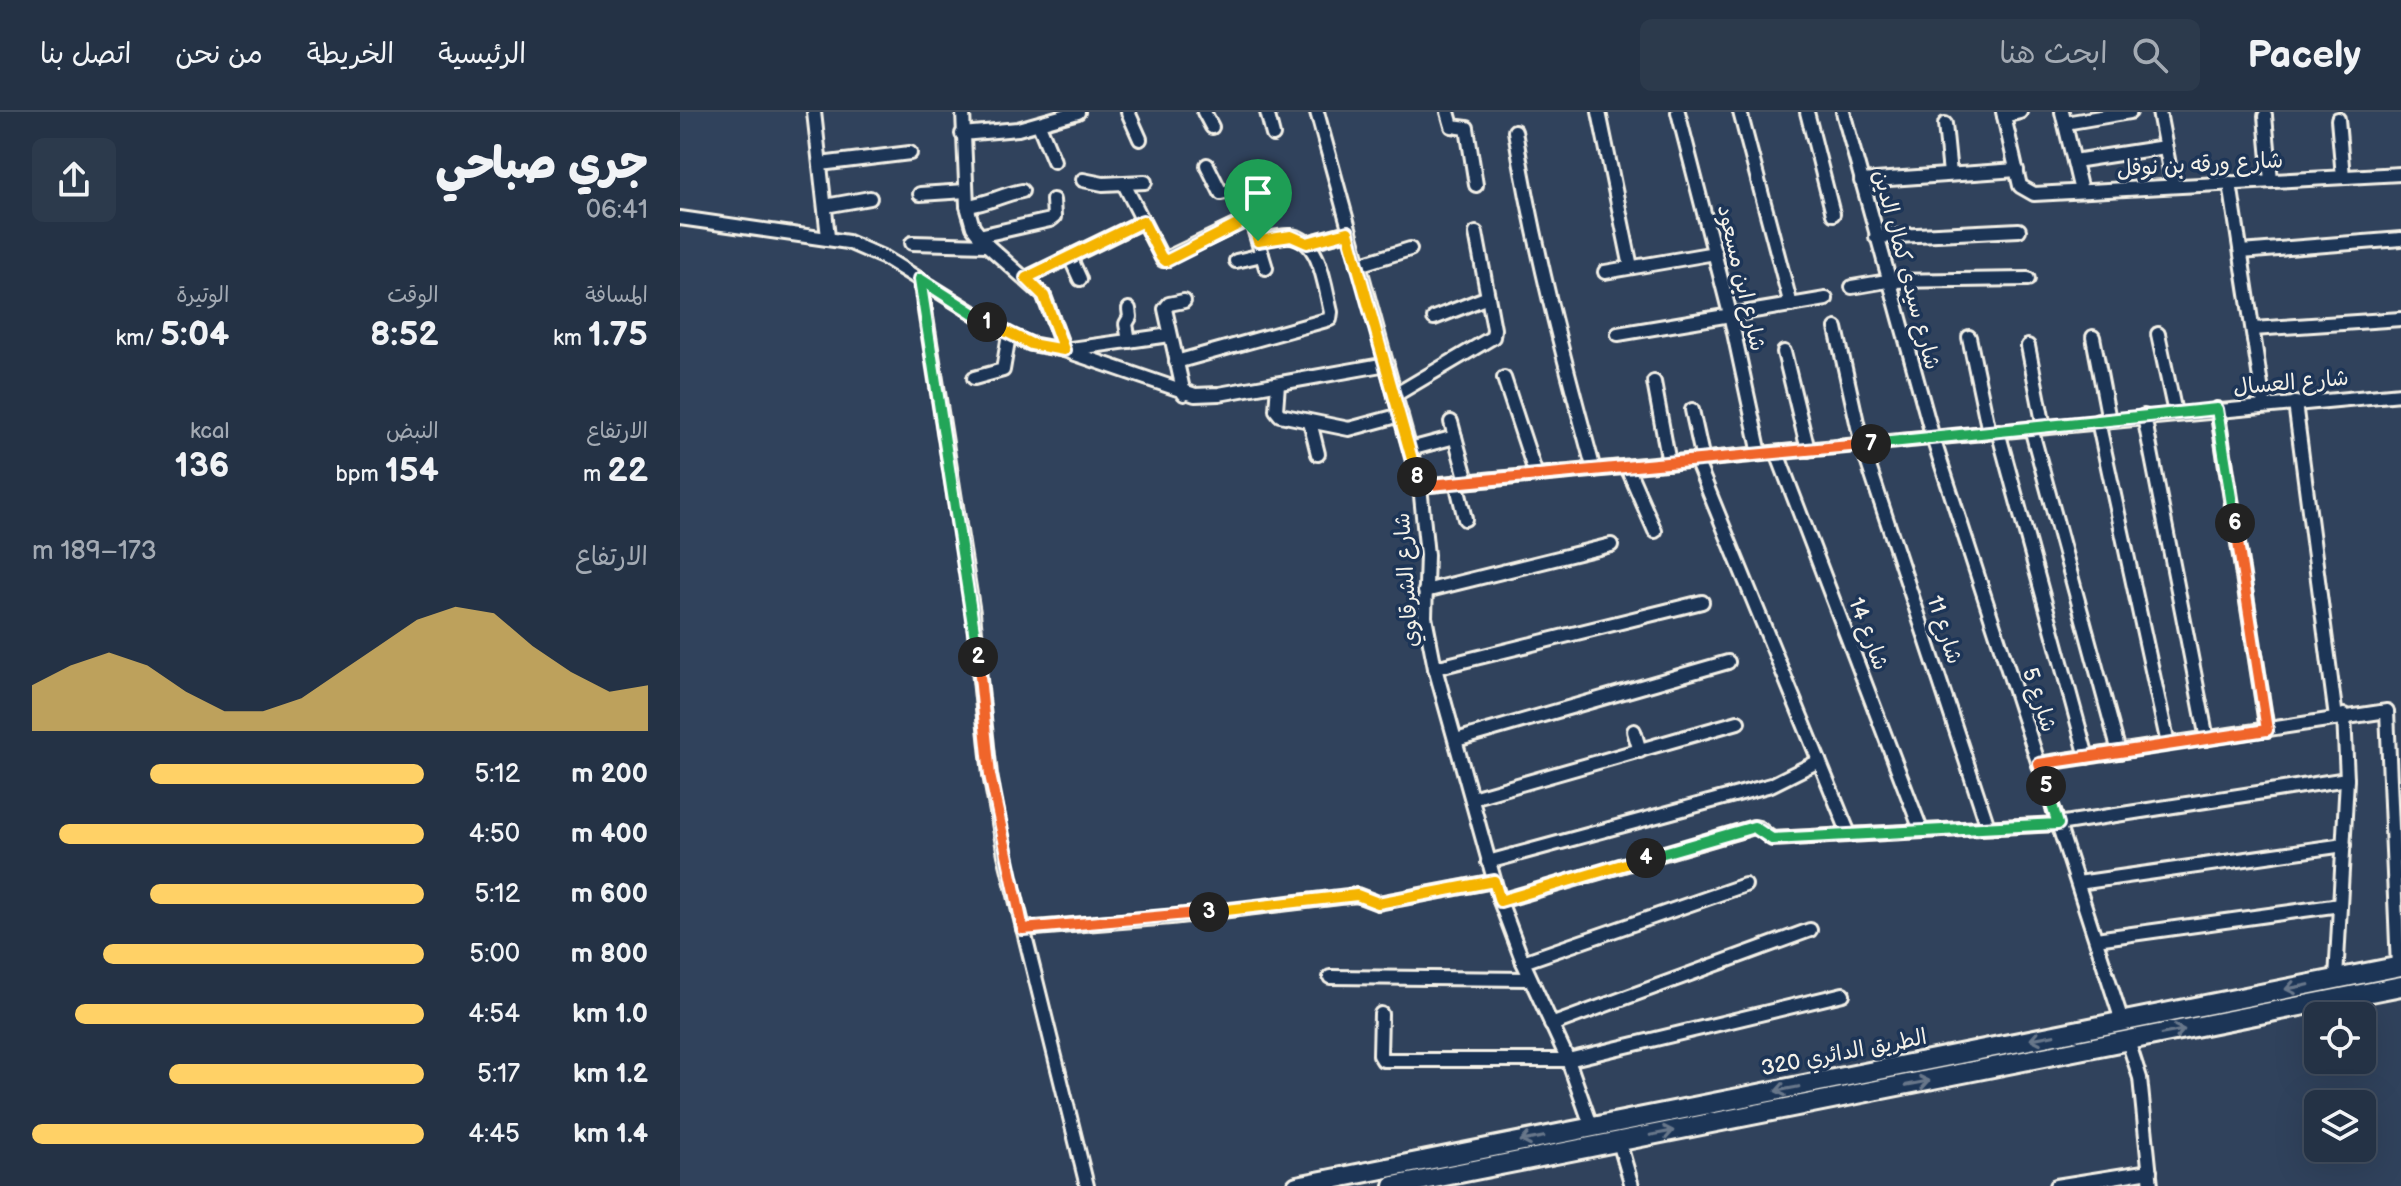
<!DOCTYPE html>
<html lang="ar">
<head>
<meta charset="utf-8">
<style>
	body { margin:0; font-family:"Balsamiq Sans","Playpen Sans Arabic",sans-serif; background:#2c3a4c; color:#f1f3f6; direction:rtl; height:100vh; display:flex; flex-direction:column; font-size:30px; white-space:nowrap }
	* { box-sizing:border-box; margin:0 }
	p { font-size:26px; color:#a3aab3 }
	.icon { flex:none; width:44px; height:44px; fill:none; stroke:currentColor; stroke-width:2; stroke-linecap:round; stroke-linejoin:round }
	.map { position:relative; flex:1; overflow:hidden; direction:ltr }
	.details { display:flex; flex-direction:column; background:#243245; width:680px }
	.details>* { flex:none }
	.controls { position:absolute; left:1624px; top:890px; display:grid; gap:16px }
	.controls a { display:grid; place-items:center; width:72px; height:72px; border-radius:12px; background:#243245; box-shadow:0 8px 32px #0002,0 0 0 2px #414d5e; font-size:40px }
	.pin { position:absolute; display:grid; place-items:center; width:68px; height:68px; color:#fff; margin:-82px -34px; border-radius:50% 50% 50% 0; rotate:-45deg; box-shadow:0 0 8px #0007 }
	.pin .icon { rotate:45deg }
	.km { position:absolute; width:40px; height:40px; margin:-20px; border-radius:50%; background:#222; color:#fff; font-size:22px; line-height:40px; text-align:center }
	.round { display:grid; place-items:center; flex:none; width:84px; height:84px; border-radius:12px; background:#2c3a4c }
	.summary { display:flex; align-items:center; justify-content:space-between; height:136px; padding:0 32px }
	h1 { font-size:44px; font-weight:800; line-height:60px }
	.figures { display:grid; grid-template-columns:repeat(3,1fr); gap:12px; height:136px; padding:8px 32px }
	.figures div { display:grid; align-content:center }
	.figures b { font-size:34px; font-weight:800 }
	.figures small { font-size:22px; font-weight:400 }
	.figures p { font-size:22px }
	.chart { height:224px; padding:16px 32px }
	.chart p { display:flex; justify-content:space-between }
	.chart svg { width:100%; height:144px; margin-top:8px; fill:#ffd166; opacity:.7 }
	ul { padding:0 32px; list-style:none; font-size:26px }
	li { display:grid; grid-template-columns:128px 96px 1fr; align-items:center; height:60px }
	li i { height:20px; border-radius:10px; background:#ffd166 }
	header { display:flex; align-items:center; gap:48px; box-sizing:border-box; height:112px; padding:0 40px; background:#243245; border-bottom:2px solid #414d5e }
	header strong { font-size:38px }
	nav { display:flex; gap:44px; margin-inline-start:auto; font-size:28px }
	.search { width:560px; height:72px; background:#2c3a4c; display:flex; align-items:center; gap:20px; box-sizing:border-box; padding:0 28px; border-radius:12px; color:#a3aab3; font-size:30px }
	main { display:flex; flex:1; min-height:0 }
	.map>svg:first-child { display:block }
</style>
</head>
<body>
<header>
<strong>Pacely</strong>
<div class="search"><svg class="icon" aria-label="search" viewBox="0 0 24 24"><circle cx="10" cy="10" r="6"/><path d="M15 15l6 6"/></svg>ابحث هنا</div>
<nav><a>الرئيسية</a><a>الخريطة</a><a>من نحن</a><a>اتصل بنا</a></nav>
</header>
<main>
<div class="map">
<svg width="1721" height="1074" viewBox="0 0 1721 1074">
	<rect width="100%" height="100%" fill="#30425c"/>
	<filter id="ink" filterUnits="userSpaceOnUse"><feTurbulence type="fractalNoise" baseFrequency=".0125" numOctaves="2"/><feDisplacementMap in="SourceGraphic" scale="16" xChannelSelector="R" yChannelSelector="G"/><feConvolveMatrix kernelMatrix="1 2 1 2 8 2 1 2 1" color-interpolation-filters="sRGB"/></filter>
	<g filter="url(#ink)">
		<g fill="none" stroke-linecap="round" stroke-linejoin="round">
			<defs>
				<g id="minor">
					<path d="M134 0 148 125"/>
					<path d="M283 0 287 94 293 115 307 133 364 184 384 238 490 223"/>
					<path d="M448 0 460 27"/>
					<path d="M524 0 532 15"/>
					<path d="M587 0 593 23"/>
					<path d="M637 0 740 374 747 443 745 505 755 556 820 789 843 850 888 948 912 1016"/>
					<path d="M768 0 772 14 787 16 796 73"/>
					<path d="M919 0 951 155"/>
					<path d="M998 0 1050 202 1080 342"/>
					<path d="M1060 0 1111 193"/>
					<path d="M1127 0 1153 102"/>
					<path d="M1163 0 1253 326 1442 909"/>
					<path d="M1323 0 1340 74 1354 82 1721 62"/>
					<path d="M1382 0 1401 79"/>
					<path d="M1479 0 1493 74"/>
					<path d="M1324 4 1340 0"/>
					<path d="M1585 4 1591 69"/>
					<path d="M1658 7 1663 65"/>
					<path d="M1385 11 1450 0"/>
					<path d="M1265 12 1270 62"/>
					<path d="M359 13 374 49"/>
					<path d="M835 19C854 134 883 245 914 358"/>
					<path d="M282 22 338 17 398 0"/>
					<path d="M1394 49 1485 35"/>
					<path d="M140 52 230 41"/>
					<path d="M527 53 541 81 578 73"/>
					<path d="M403 68 423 72 465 70"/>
					<path d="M1181 69 1337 58"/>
					<path d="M1550 71 1584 293"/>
					<path d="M444 72 483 148 571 106"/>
					<path d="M562 77 586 156"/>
					<path d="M240 82 286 79"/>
					<path d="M145 94 190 86"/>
					<path d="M287 94C312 91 319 83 342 79"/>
					<path d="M0 106 168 130 205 146 329 223 351 232 384 238 515 283 539 282 707 252"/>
					<path d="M299 124 370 108 374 105 373 88"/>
					<path d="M1196 125 1339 118"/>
					<path d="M232 131 307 133"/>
					<path d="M627 131 668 120"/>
					<path d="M1561 140 1721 127"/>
					<path d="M390 145 400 167"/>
					<path d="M556 149 582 143"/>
					<path d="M678 153 730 137"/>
					<path d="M925 160 1035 141"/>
					<path d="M346 166 463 109"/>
					<path d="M240 167 293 501 310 663 325 743 407 1074"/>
					<path d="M1172 175 1207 169 1348 167"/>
					<path d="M504 189 489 192 485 197 504 282"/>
					<path d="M754 206 808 185"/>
					<path d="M1156 216 1182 333 1308 715"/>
					<path d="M1573 217 1721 207"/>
					<path d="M938 222 1146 187"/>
					<path d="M1478 222 1495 301"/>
					<path d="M1289 225 1309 320"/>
					<path d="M1413 225 1429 308"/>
					<path d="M449 229 446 212 450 205 449 197"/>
					<path d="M1348 234 1364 315"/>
					<path d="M1104 240 1128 338"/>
					<path d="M496 250 650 207 651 200C645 177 641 127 611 124 600 123 588 127 578 129"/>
					<path d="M294 266 323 258 329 223"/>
					<path d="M824 266 856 363"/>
					<path d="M974 270 989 351"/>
					<path d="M598 272 596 298 600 303 669 317 721 303"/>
					<path d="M715 283 813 225 814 217 796 121"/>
					<path d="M1615 291 1656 606"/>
					<path d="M1537 297 1587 618"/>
					<path d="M1012 298 1023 348"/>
					<path d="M1464 304 1527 627"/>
					<path d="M1418 309 1488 632"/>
					<path d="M630 310 638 342"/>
					<path d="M771 310 787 369"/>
					<path d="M1351 316 1439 640"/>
					<path d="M1318 319 1407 645"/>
					<path d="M730 337 775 325"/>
					<path d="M1097 341 1241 718"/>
					<path d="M1016 348 1169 722"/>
					<path d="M947 355 975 419"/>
					<path d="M776 370 785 407"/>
					<path d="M740 374 1721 282"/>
					<path d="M745 479 931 433"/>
					<path d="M755 556 1022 490"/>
					<path d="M954 619 960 639"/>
					<path d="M776 628 1048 550"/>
					<path d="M1359 652 1707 599 1718 855"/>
					<path d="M792 686 1058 610"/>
					<path d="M808 750 1091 673 1139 649"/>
					<path d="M1398 771 1664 733"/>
					<path d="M820 789 1074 715 1079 716 1092 727 1378 712 1667 667"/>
					<path d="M343 817 491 805 677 783 698 791 814 769"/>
					<path d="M1416 827 1660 793"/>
					<path d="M843 850 1065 773"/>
					<path d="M650 865 850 867"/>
					<path d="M1656 867 1667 667 1664 603"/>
					<path d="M701 902 700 943 703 948H888L1163 882"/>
					<path d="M871 913 1130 818"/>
					<path d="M1448 929 1460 966 1471 1074"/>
					<path d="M939 1030 952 1074"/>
					<path d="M1376 1074 1470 1059"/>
				</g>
				<g id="primary">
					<path d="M617 1074 1721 854"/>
					<path d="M714 1074 1721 874"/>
				</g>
			</defs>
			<use href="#minor" stroke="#f4f1e8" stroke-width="18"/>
			<use href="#primary" stroke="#f4f1e8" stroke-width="24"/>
			<use href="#minor" stroke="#1d3557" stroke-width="12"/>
			<use href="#primary" stroke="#1d3557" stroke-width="18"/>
		</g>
		<defs><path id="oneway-shaft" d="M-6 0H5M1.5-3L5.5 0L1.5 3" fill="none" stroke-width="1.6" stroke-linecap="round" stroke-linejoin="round" transform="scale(2)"/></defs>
		<g stroke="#68778a">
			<use href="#oneway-shaft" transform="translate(1617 875) rotate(169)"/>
			<use href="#oneway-shaft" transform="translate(1493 920) rotate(-11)"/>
			<use href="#oneway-shaft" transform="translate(1362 925) rotate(169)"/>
			<use href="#oneway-shaft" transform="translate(1238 971) rotate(-11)"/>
			<use href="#oneway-shaft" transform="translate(1107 977) rotate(169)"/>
			<use href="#oneway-shaft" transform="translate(982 1021) rotate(-11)"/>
			<use href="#oneway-shaft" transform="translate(852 1027) rotate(169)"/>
		</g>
	</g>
	<g fill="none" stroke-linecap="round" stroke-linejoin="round" filter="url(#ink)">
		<defs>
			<path id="split-1" d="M307 210 351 232 384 238 364 184 346 166 463 109 481 145 486 149 571 106 578 129"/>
			<path id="split-2" d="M298 545 240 167 307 210"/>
			<path id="split-3" d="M298 545 310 663 343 817 529 800"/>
			<path id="split-4" d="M529 800 677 783 698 791 814 769 820 789 966 746"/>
			<path id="split-5" d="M966 746 1074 715 1092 727 1378 712 1366 674"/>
			<path id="split-6" d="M1366 674 1359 652 1587 618 1555 411"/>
			<path id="split-7" d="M1191 332 1537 297 1555 411"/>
			<path id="split-8" d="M737 365 740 374 1191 332"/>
			<path id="split-9" d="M578 129 611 124 627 131 668 120 737 365"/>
		</defs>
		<use href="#split-1" stroke="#fff" stroke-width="16"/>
		<use href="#split-2" stroke="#fff" stroke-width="16"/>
		<use href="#split-3" stroke="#fff" stroke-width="16"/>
		<use href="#split-4" stroke="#fff" stroke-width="16"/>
		<use href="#split-5" stroke="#fff" stroke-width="16"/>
		<use href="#split-6" stroke="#fff" stroke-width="16"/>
		<use href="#split-7" stroke="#fff" stroke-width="16"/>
		<use href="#split-8" stroke="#fff" stroke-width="16"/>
		<use href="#split-9" stroke="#fff" stroke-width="16"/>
		<use href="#split-1" stroke="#f5b400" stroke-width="10"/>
		<use href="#split-2" stroke="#22a559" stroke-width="10"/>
		<use href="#split-3" stroke="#f0652b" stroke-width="10"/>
		<use href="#split-4" stroke="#f5b400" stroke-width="10"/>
		<use href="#split-5" stroke="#22a559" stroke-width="10"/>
		<use href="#split-6" stroke="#f0652b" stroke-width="10"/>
		<use href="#split-7" stroke="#22a559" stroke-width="10"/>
		<use href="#split-8" stroke="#f0652b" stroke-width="10"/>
		<use href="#split-9" stroke="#f5b400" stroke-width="10"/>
	</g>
	<g text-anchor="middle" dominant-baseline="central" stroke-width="7" stroke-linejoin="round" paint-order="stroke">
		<g font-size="22" fill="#f4f1e8" stroke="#1d3557">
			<text transform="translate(1520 53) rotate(-3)">شارع ورقه بن نوفل</text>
			<text transform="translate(1226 158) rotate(75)">شارع سيدى كمال الدين</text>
			<text transform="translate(1061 166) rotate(77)">شارع ابن مسعود</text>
			<text transform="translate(1611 271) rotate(-5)">شارع العسال</text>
			<text transform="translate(727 468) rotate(-94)">شارع الشرقاوي</text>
			<text transform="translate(1264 518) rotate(72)">شارع 11</text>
			<text transform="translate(1188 522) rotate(69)">شارع 14</text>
			<text transform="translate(1359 588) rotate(72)">شارع 5</text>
			<text transform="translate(1164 941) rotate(-11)">الطريق الدائري 320</text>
		</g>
	</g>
</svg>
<div class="controls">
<a><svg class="icon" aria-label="locate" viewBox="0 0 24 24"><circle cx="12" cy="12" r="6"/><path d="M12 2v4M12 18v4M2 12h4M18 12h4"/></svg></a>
<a><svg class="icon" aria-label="layers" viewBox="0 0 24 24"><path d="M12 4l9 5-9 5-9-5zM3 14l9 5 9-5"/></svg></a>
</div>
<div class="pin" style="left:578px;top:129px;background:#1e9e55"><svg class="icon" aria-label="arrive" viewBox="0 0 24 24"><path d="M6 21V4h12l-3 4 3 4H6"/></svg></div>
<b class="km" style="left:307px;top:210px">1</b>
<b class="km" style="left:298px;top:545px">2</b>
<b class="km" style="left:529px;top:800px">3</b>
<b class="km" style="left:966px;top:746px">4</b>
<b class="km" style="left:1366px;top:674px">5</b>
<b class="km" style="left:1555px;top:411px">6</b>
<b class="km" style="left:1191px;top:332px">7</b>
<b class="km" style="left:737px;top:365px">8</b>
</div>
<section class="details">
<div class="summary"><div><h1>جري صباحي</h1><p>06:41</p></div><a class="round"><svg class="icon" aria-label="share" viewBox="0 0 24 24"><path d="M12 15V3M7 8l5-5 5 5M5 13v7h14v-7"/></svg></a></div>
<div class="figures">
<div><p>المسافة</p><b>1.75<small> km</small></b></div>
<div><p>الوقت</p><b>8:52</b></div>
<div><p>الوتيرة</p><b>5:04<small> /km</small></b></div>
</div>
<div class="figures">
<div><p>الارتفاع</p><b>22<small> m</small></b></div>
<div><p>النبض</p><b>154<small> bpm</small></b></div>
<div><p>kcal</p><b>136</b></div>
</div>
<div class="chart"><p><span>الارتفاع</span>173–189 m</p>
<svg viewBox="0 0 160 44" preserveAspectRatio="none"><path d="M0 44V30L10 24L20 20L30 24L40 32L50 38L60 38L70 34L80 26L90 18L100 10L110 6L120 8L130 18L140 26L150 32L160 30V44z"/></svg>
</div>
<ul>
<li><b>200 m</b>5:12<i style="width:70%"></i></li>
<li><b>400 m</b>4:50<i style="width:93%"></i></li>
<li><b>600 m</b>5:12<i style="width:70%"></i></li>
<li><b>800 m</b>5:00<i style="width:82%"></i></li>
<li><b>1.0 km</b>4:54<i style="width:89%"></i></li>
<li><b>1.2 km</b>5:17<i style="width:65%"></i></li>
<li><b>1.4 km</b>4:45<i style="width:100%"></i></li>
</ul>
</section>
</main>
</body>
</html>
